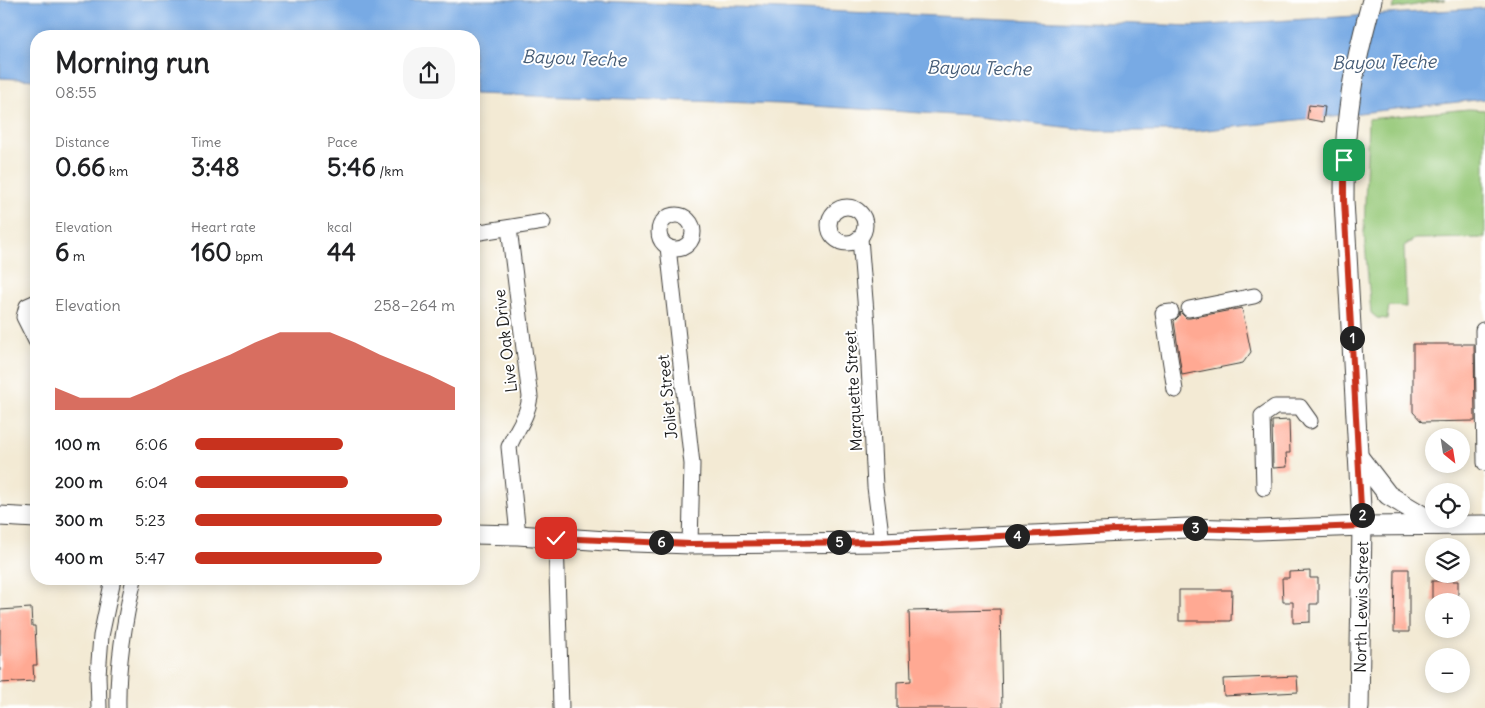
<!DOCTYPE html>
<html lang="en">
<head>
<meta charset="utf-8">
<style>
	body { margin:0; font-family:Delius,sans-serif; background:#f6f6f6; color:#202124; height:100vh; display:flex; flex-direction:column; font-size:19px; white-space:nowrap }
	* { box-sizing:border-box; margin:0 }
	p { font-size:16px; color:#757577 }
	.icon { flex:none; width:28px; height:28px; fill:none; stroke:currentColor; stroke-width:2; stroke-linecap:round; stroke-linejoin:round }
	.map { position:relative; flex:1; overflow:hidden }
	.sheet { position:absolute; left:30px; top:30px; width:450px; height:555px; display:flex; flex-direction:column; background:#fff; border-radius:20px; box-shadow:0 2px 12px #0003 }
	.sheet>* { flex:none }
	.needle { width:32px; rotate:150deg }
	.fabs { position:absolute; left:1425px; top:428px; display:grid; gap:10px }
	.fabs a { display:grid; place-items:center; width:45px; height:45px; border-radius:50%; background:#fff; box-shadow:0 2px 12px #0003; font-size:25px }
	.pin { position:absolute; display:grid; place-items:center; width:42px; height:42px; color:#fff; margin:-21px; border-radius:10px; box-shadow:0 2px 8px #0006 }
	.km { position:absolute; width:25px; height:25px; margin:-12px; border-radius:50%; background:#222; color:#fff; font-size:14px; line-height:25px; text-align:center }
	.round { display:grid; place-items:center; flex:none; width:52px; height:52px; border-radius:20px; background:#f6f6f6 }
	.headline { display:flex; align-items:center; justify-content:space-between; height:85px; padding:0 25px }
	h1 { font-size:28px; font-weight:800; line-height:38px }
	.stats { display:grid; grid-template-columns:repeat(3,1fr); gap:8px; height:85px; padding:5px 25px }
	.stats div { display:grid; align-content:center }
	.stats b { font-size:25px; font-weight:800 }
	.stats small { font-size:14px; font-weight:400 }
	.stats p { font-size:14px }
	.chart { height:140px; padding:10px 25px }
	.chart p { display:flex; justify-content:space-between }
	.chart svg { width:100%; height:90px; margin-top:5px; fill:#c8321e; opacity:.7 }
	ul { padding:0 25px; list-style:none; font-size:16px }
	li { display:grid; grid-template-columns:80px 60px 1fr; align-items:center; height:38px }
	li i { height:12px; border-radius:6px; background:#c8321e }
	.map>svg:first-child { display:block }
</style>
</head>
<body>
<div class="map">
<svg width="1485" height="708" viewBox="0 0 1485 708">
	<rect width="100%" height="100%" fill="#fff"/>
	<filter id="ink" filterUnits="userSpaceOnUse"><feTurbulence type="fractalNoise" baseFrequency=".02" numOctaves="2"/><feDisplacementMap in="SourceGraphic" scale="10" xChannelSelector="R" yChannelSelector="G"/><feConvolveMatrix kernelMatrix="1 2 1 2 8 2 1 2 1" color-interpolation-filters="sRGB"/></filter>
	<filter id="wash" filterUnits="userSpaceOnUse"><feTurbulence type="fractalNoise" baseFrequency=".0096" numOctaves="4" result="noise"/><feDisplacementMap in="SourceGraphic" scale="20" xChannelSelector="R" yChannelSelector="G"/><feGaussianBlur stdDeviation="1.12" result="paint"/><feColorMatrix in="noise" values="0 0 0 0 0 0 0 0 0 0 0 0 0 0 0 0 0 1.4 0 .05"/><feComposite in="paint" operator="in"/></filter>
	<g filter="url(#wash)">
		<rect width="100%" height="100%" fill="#f3ead4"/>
		<g fill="#97c979" stroke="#5a724a">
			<path d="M1397 0H1445L1392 9Z"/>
			<path d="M1468 109 1485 110V238L1415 239 1404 246 1406 307 1389 306 1387 319 1377 318 1371 313 1364 232 1368 119Z"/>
		</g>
		<path fill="#78aae4" stroke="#4a6380" d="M0 0H579L1005 19 1193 26 1485 8V99L1198 131H1098L969 116 782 104 474 94V36H36V80L0 78Z"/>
		<g id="blocks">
			<g fill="#ffa993">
				<path d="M1309 105 1325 107 1323 122 1307 119Z"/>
				<path d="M1242 308 1251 352 1243 363 1182 375 1174 321 1179 316 1180 312 1186 318H1190Z"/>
				<path d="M1413 344H1474L1475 421 1422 422 1413 412Z"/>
				<path d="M1289 420 1290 453H1286L1287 467 1273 468 1272 421Z"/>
				<path d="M1395 569H1409V632H1394Z"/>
				<path d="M1310 571V578H1318V604H1310V622L1293 623V602H1283L1282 578H1289V572Z"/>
				<rect x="1432" y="581" width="26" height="20"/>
				<path d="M1179 590H1232L1231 621H1179Z"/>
				<path d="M31 608 32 626H35L37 665H33L34 681 0 683V610Z"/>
				<path d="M1000 609 1002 708H897V682L911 681 909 611Z"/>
				<path d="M1297 676 1298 692 1224 696 1223 679Z"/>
			</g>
		</g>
	</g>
	<g filter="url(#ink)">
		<use href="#blocks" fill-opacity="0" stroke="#3c3b38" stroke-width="1"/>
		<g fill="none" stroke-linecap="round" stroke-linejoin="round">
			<defs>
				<g id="minor">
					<circle cx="847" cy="225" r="18"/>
					<circle cx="676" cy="232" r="17"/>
					<path d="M509 228 530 397C527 419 517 427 509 447L518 535"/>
					<path d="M474 233 543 222"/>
					<path d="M860 238 867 325 875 487 882 542"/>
					<path d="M668 247 692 464 690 544"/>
					<path d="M36 302 27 306 24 317 36 341"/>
					<path d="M1189 309 1254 296"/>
					<path d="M1171 312 1163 313 1175 390"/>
					<path d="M1483 330 1485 463"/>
					<path d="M1264 488 1262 416 1275 407H1300L1310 421"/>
					<path d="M556 538 561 708"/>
					<path d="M99 708 98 675 101 636 113 579"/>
					<path d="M118 708C117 664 124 622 134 579"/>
				</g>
				<g id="major">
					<path d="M1358 456 1388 495 1438 525"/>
					<path d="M0 516 36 518"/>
					<path d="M474 534 518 535 606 541 690 544 882 542 1187 528 1257 530 1362 526 1485 525"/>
					<path d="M1359 708 1362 526 1344 200C1344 167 1345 134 1350 101 1354 67 1363 33 1372 0"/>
				</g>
			</defs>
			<use href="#minor" stroke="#3c3b38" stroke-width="17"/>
			<use href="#major" stroke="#3c3b38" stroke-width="21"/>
			<use href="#minor" stroke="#fff" stroke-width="15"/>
			<use href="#major" stroke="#fff" stroke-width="19"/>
		</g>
	</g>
	<g fill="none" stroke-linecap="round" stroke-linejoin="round" filter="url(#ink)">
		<defs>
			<path id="route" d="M556 538 690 544 882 542 1115 530 1187 528 1257 530 1362 526 1344 200V160"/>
		</defs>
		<use href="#route" stroke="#fff" stroke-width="10"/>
		<use href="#route" stroke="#c8321e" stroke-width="6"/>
	</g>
	<g text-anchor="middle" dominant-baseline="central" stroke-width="4" stroke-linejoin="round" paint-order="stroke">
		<g font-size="16" fill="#1c1c1c" stroke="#fff">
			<text transform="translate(505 341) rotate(-97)">Live Oak Drive</text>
			<text transform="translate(853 391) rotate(-93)">Marquette Street</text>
			<text transform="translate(667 397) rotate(-96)">Joliet Street</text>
			<text transform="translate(1361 607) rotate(-89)">North Lewis Street</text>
		</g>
		<g font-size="18" font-style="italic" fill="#455c76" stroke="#fff">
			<text transform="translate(574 58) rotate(2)">Bayou Teche</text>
			<text transform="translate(1384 62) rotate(-1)">Bayou Teche</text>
			<text transform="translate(979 68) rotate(1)">Bayou Teche</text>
		</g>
	</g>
</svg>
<div class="fabs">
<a><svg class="needle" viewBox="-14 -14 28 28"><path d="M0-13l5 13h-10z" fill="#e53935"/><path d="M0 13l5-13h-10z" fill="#757577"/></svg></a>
<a><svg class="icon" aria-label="locate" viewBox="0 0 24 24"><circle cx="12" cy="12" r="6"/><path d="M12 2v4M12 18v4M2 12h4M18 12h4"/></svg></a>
<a><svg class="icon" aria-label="layers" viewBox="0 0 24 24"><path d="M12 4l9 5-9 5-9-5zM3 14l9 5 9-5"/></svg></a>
<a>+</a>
<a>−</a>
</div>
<div class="pin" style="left:1344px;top:160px;background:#1e9e55"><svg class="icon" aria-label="arrive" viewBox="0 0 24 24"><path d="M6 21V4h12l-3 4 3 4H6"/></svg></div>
<div class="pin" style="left:556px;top:538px;background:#d93025"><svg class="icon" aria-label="check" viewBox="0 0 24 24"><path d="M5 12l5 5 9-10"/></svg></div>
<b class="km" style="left:1352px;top:338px">1</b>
<b class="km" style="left:1362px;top:515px">2</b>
<b class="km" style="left:1195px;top:528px">3</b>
<b class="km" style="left:1017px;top:536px">4</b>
<b class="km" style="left:839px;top:542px">5</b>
<b class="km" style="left:661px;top:542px">6</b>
<section class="sheet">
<div class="headline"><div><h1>Morning run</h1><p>08:55</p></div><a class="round"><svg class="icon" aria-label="share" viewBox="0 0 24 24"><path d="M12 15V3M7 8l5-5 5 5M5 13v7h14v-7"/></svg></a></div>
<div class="stats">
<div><p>Distance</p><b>0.66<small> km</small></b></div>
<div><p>Time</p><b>3:48</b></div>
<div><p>Pace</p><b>5:46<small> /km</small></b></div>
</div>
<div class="stats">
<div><p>Elevation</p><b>6<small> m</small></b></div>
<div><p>Heart rate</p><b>160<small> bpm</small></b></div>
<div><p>kcal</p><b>44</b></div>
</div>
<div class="chart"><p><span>Elevation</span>258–264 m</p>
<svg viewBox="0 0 160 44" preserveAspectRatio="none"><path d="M0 44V33L10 38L20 38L30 38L40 33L50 27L60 22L70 17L80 11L90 6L100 6L110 6L120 11L130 17L140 22L150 27L160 33V44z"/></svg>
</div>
<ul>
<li><b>100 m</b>6:06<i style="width:57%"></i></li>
<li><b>200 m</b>6:04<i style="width:59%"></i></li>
<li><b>300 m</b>5:23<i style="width:95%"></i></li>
<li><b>400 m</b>5:47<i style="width:72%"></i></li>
</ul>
</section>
</div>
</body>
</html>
